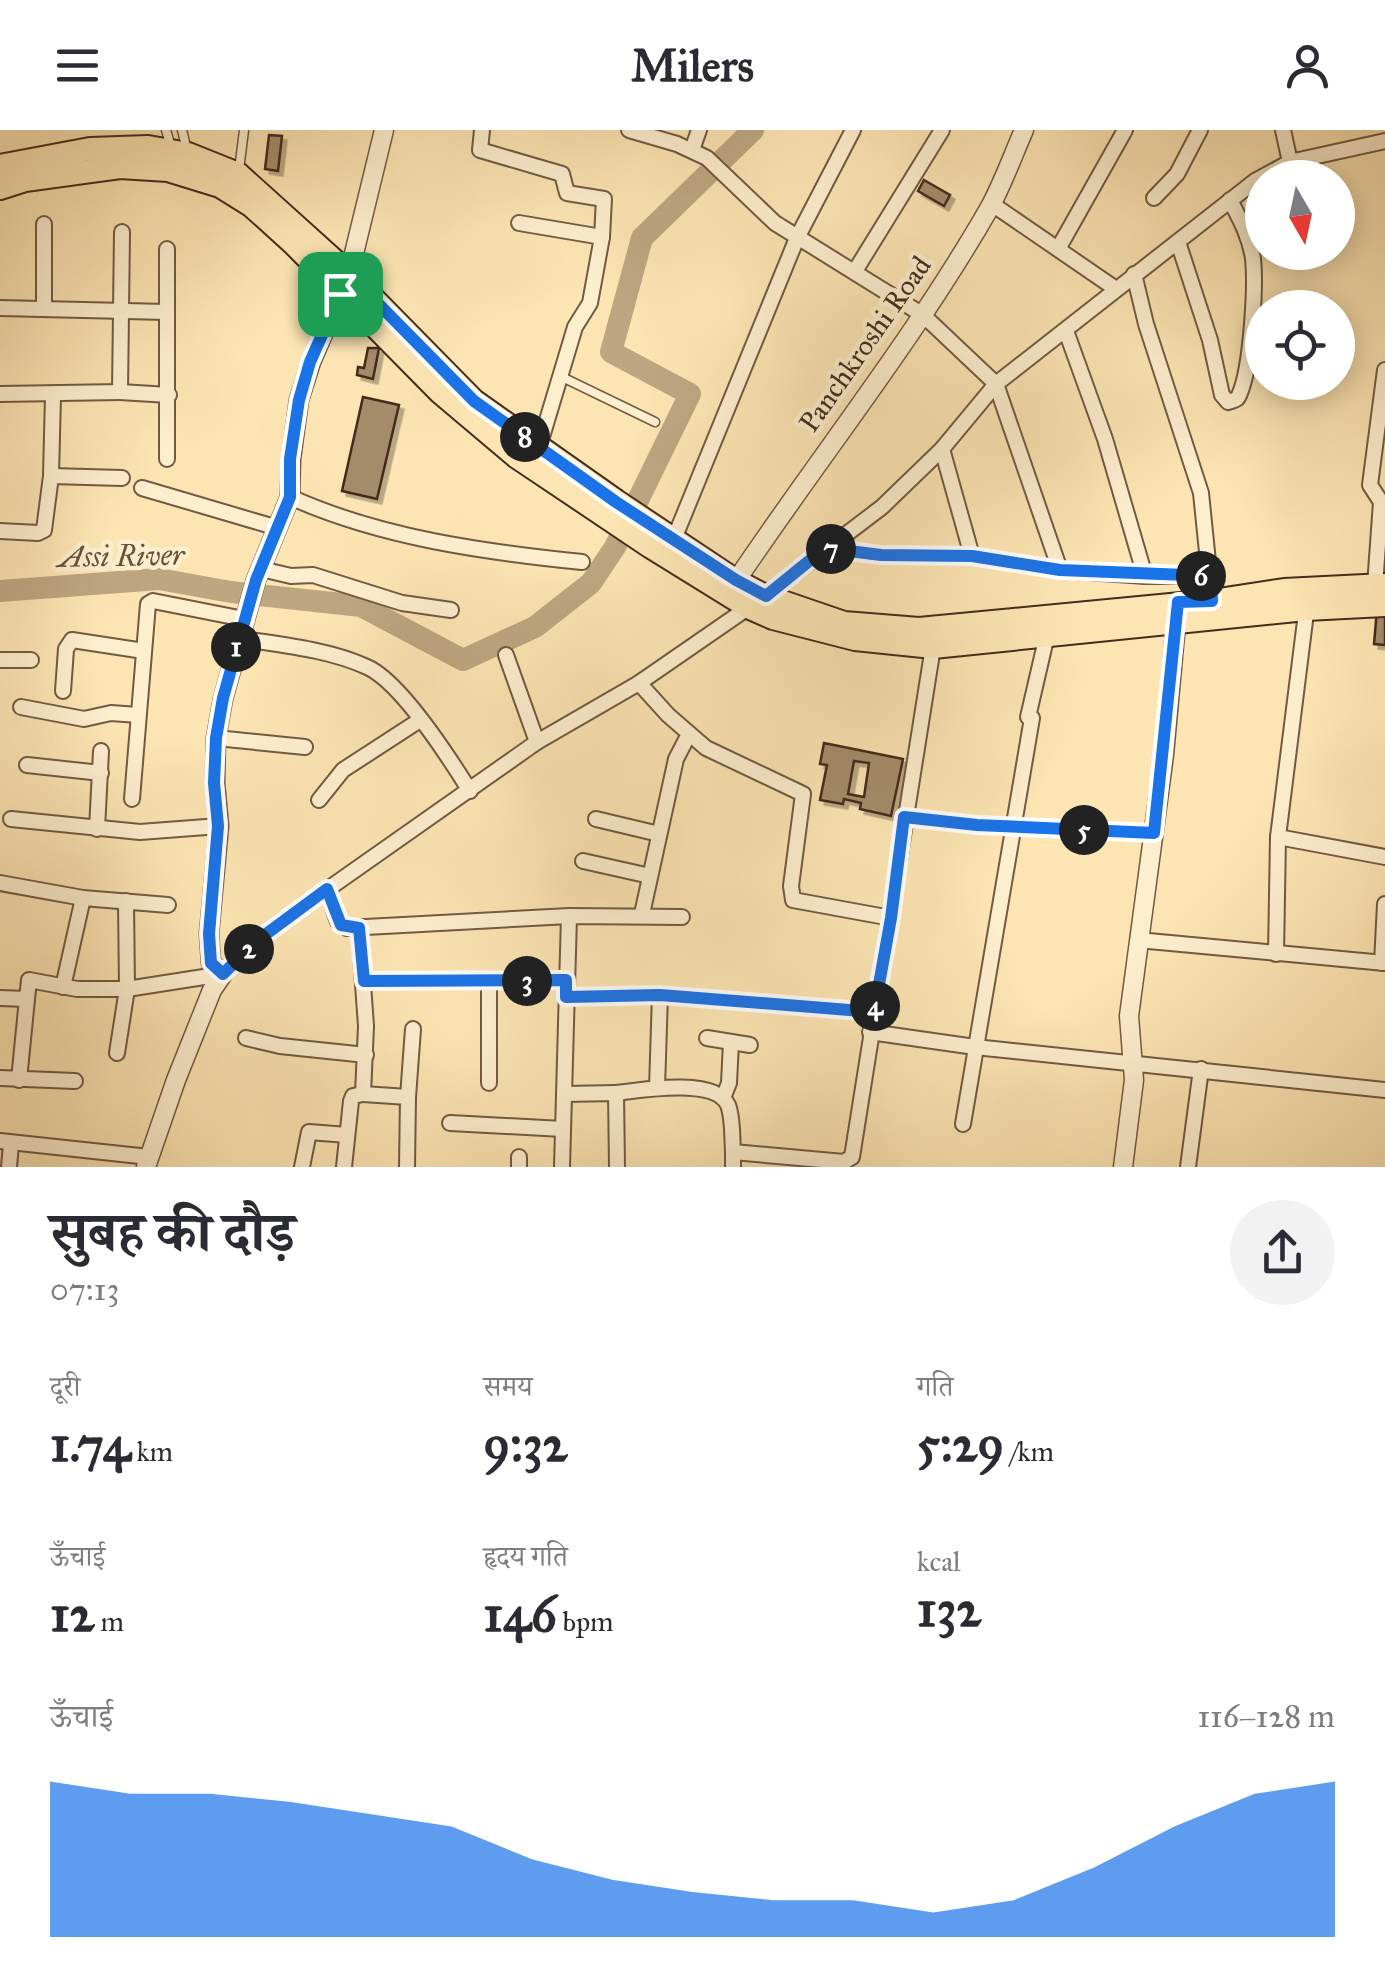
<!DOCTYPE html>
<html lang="hi">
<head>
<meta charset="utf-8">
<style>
	body { margin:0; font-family:"IM FELL Great Primer","Noto Serif Devanagari",serif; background:#f2f2f3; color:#2b2b33; height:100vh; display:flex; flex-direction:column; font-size:38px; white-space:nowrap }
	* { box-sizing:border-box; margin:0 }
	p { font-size:32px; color:#7c7c81 }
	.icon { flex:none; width:55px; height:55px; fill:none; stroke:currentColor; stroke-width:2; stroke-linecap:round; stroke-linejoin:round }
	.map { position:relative; height:1037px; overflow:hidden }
	.sheet { display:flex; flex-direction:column; background:#fff; flex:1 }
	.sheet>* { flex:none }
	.needle { width:65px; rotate:171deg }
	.buttons { position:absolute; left:1245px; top:30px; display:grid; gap:20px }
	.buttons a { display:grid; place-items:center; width:110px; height:110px; border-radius:50%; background:#fff; box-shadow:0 5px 25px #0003; font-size:50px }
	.pin { position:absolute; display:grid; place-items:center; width:85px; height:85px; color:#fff; margin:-42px; border-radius:20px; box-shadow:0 5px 15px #0006 }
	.km { position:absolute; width:50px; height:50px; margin:-25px; border-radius:50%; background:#222; color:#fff; font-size:28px; line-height:50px; text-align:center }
	.round { display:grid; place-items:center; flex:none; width:105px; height:105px; border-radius:52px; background:#f2f2f3 }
	.head { display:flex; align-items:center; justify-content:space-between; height:170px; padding:0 50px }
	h1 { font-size:55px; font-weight:700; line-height:75px }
	.figures { display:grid; grid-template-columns:repeat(3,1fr); gap:15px; height:170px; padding:10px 50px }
	.figures div { display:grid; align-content:center }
	.figures b { font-size:50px; font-weight:700 }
	.figures small { font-size:28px; font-weight:400 }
	.figures p { font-size:28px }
	.chart { height:280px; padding:20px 50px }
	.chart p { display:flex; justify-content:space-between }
	.chart svg { width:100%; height:180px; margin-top:10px; fill:#1a73e8; opacity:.7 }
	header { display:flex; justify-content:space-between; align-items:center; height:130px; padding:0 50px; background:#fff; font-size:45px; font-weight:700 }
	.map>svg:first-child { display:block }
</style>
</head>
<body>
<header><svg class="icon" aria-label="menu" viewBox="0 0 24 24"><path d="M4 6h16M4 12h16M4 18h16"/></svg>Milers<svg class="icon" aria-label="person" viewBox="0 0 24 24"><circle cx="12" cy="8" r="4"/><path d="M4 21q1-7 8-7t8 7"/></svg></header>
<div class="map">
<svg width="1385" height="1037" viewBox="0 0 1385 1037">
	<defs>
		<filter id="shadow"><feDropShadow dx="4.5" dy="4.5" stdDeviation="0" flood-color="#0004"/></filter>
	</defs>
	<rect width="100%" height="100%" fill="#fce5b3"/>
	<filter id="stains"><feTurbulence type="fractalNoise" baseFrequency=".002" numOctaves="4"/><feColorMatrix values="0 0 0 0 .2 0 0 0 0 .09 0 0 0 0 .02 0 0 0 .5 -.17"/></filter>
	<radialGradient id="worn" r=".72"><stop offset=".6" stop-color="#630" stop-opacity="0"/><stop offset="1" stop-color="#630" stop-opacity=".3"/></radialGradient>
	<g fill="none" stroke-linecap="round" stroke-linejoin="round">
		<path stroke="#bda680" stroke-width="22" d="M0 461 159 449 231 462 361 476 463 530 535 497 591 453 615 417 690 264 611 222 642 108 753 0"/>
	</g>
	<g fill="#a48c6b" stroke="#442b1c" stroke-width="2.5" fill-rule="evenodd" filter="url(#shadow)">
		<path d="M269 5 282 6 278 41 265 39Z"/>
		<path d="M924 50 950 65 944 76 918 61Z"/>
		<path d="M368 218H379L373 249 357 245 358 237 364 238Z"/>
		<path d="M363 267 399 275 377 369 342 361Z"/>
		<path d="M1377 479 1385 480V515L1374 514Z"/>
		<path d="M824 613 903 629 891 686 860 679 861 673 844 669 843 674 820 670 827 635 820 634ZM854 631 869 633 864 667 848 664Z"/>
	</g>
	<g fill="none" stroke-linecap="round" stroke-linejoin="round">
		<defs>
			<g id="service">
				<path d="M166 0 171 17"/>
				<path d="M182 0 187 20"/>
				<path d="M239 40 244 0"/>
				<path d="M562 247 655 292"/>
			</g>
			<g id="minor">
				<path d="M482 0 480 20 562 44 567 63 604 69 602 107 590 173 575 197 539 317"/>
				<path d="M629 0 677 14 707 28 775 93 923 185 996 254 1060 440"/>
				<path d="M1283 0 1290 32"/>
				<path d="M692 20 699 0"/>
				<path d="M1154 68 1177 44 1200 0"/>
				<path d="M992 74 1116 159"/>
				<path d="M519 93 602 107"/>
				<path d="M1178 112 1210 210 1222 265 1228 272C1236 269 1237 271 1240 263 1251 237 1256 157 1253 129 1250 107 1240 89 1230 70"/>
				<path d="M167 119V329"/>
				<path d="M1058 119 1125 0"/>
				<path d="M855 141 942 0"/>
				<path d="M1134 144 1146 194 1201 363 1212 471"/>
				<path d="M0 178 167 182"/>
				<path d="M44 178V94"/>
				<path d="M1066 201 1105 309 1145 446"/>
				<path d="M120 262 169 265"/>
				<path d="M0 264 120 262 122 102"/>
				<path d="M942 319 972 426"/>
				<path d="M51 346 122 348"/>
				<path d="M142 358 278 398"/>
				<path d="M290 367C381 408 484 422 582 432"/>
				<path d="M0 401 38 403 44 400 51 346 53 265"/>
				<path d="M674 409 797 108 853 0"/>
				<path d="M825 418 881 425 972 426 1060 440 1145 446H1211"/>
				<path d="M261 439 291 446 313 445 402 473 451 480"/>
				<path d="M1375 456 1381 372 1370 355 1385 240"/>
				<path d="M238 508C280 515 328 519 367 537 401 552 450 629 470 661"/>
				<path d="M506 525 537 612"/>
				<path d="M0 530H31"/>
				<path d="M639 553 668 585 706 618 803 664 791 756 793 770 891 788"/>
				<path d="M63 561 66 519 72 510 144 521"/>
				<path d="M21 577 84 589 111 583 138 585"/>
				<path d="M1028 587 1047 505"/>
				<path d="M216 608 305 617"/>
				<path d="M27 635 101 643"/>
				<path d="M132 669 148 474 153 471 244 489"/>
				<path d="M319 670 343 640 420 590"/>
				<path d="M904 687 977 695 1154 703"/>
				<path d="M11 689 140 702 219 696"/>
				<path d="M596 689 659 704"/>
				<path d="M97 699 101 621"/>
				<path d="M1278 707 1385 727"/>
				<path d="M583 731 650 746"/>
				<path d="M0 753 83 768 168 775"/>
				<path d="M327 759 338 792 347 798 569 786 682 787"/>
				<path d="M642 784 676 629 689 604"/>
				<path d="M359 799 366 896 363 964 408 967 407 1037"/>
				<path d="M1138 810 1385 833"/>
				<path d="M1276 824 1278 707 1307 475"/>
				<path d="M1382 833 1385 774"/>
				<path d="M365 851 566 850"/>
				<path d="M489 852V953"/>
				<path d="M63 857 83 768"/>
				<path d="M660 865 874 882"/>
				<path d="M566 867 660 865 657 958"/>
				<path d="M0 868 27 869 29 850 77 859H127L223 844 281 792 537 612 639 553 765 466 882 377 942 319 996 254 1255 51 1290 32 1385 11"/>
				<path d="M870 902 975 917 1385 960"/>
				<path d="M246 908 280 916 366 925"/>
				<path d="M707 908 750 915"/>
				<path d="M117 923 127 859 126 771"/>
				<path d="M0 948 75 951"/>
				<path d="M19 950 27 869"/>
				<path d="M616 963C640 960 716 947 728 975 733 988 732 1007 733 1022L844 1032 852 1027 933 517"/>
				<path d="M565 964 616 963 617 1037"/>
				<path d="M408 967 413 899"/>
				<path d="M723 968 729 953 731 912"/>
				<path d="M450 993 563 999"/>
				<path d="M963 994 1032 588"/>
				<path d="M0 1011 149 1027"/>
				<path d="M9 1037 11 1014"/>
				<path d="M302 1037 309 1002 347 1005"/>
				<path d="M344 1037 351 971 353 966 363 964"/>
				<path d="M519 1037V1027"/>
				<path d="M562 1037 569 786"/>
				<path d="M733 1037V1022"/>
				<path d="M1188 1037 1201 939"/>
			</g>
			<g id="tertiary">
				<path d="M736 451C820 326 915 208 990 77 1003 53 1013 25 1024 0"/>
				<path d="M146 1037 176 950 212 860 223 844 211 833 209 804 219 696 215 653 216 608 223 569 256 450 290 367 291 329 299 270 311 232 349 144 384 0"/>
				<path d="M1123 1037 1134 950 1129 886 1164 625 1177 483"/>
			</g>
			<g id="primary">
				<path d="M0 36 90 19 148 17 188 24 238 44 349 144 474 271 616 371 736 451 765 466 844 493 919 499 1212 471 1284 460 1385 455"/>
				<path d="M0 58 25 50 120 37 168 40 220 56 252 76 293 113 440 262 517 327 651 417 748 477 773 488 855 509 933 517 1306 479 1385 475"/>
			</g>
		</defs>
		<use href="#service" stroke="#725a42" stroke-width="11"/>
		<use href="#minor" stroke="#725a42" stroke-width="18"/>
		<use href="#tertiary" stroke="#725a42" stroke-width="21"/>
		<use href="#primary" stroke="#442b1c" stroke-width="26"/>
		<use href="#service" stroke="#fdeece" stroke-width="8"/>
		<use href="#minor" stroke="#fdeece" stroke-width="14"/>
		<use href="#tertiary" stroke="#fdeece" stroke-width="18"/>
		<use href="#primary" stroke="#fce5b3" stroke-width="22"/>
	</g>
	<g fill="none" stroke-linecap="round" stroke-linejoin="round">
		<defs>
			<path id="route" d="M349 144 474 271 616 372 736 450 766 466 825 418 881 425 972 426 1060 440 1211 446 1212 471 1178 472 1154 703 977 695 904 687 891 788 874 882 660 865 566 867V850L364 851 359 798 341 795 327 759 254 813 223 844 211 833 209 804 218 696 214 653 216 608 223 568 256 450 290 367V329L299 270 310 232Z"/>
		</defs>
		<use href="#route" stroke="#fff" stroke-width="20"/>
		<use href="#route" stroke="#1a73e8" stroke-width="12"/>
	</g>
	<g text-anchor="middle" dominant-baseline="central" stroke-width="9" stroke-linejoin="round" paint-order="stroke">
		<g font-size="28" fill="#442b1c" stroke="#fdeece">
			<text transform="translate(865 214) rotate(-55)">Panchkroshi Road</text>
		</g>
		<g font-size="30" font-style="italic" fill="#68503a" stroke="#fdeece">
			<text transform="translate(121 426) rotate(-1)">Assi River</text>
		</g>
	</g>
	<rect width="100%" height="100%" filter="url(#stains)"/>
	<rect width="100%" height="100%" fill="url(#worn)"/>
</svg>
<div class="buttons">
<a><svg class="needle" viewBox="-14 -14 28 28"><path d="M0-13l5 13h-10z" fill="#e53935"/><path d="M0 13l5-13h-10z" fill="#7c7c81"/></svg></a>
<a><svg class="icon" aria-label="locate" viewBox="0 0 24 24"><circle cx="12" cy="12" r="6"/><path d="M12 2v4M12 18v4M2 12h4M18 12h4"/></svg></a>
</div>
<div class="pin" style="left:340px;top:164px;background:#1e9e55"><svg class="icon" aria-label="arrive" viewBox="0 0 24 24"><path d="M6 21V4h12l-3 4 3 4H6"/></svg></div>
<b class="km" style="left:236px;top:517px">1</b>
<b class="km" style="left:249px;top:819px">2</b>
<b class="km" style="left:527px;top:851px">3</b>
<b class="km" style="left:875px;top:876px">4</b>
<b class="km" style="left:1084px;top:700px">5</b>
<b class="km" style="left:1201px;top:446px">6</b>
<b class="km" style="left:831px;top:419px">7</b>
<b class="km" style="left:525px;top:307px">8</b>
</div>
<section class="sheet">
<div class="head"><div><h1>सुबह की दौड़</h1><p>07:13</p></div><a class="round"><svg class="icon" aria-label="share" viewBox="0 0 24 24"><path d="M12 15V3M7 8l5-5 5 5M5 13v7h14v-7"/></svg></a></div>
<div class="figures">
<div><p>दूरी</p><b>1.74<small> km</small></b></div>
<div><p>समय</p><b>9:32</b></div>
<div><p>गति</p><b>5:29<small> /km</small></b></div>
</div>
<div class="figures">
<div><p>ऊँचाई</p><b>12<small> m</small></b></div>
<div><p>हृदय गति</p><b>146<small> bpm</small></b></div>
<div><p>kcal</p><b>132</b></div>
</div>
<div class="chart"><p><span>ऊँचाई</span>116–128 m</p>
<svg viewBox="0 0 160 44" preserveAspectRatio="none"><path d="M0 44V6L10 9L20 9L30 11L40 14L50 17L60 25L70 30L80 33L90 35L100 35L110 38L120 35L130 27L140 17L150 9L160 6V44z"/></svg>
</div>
</section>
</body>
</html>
